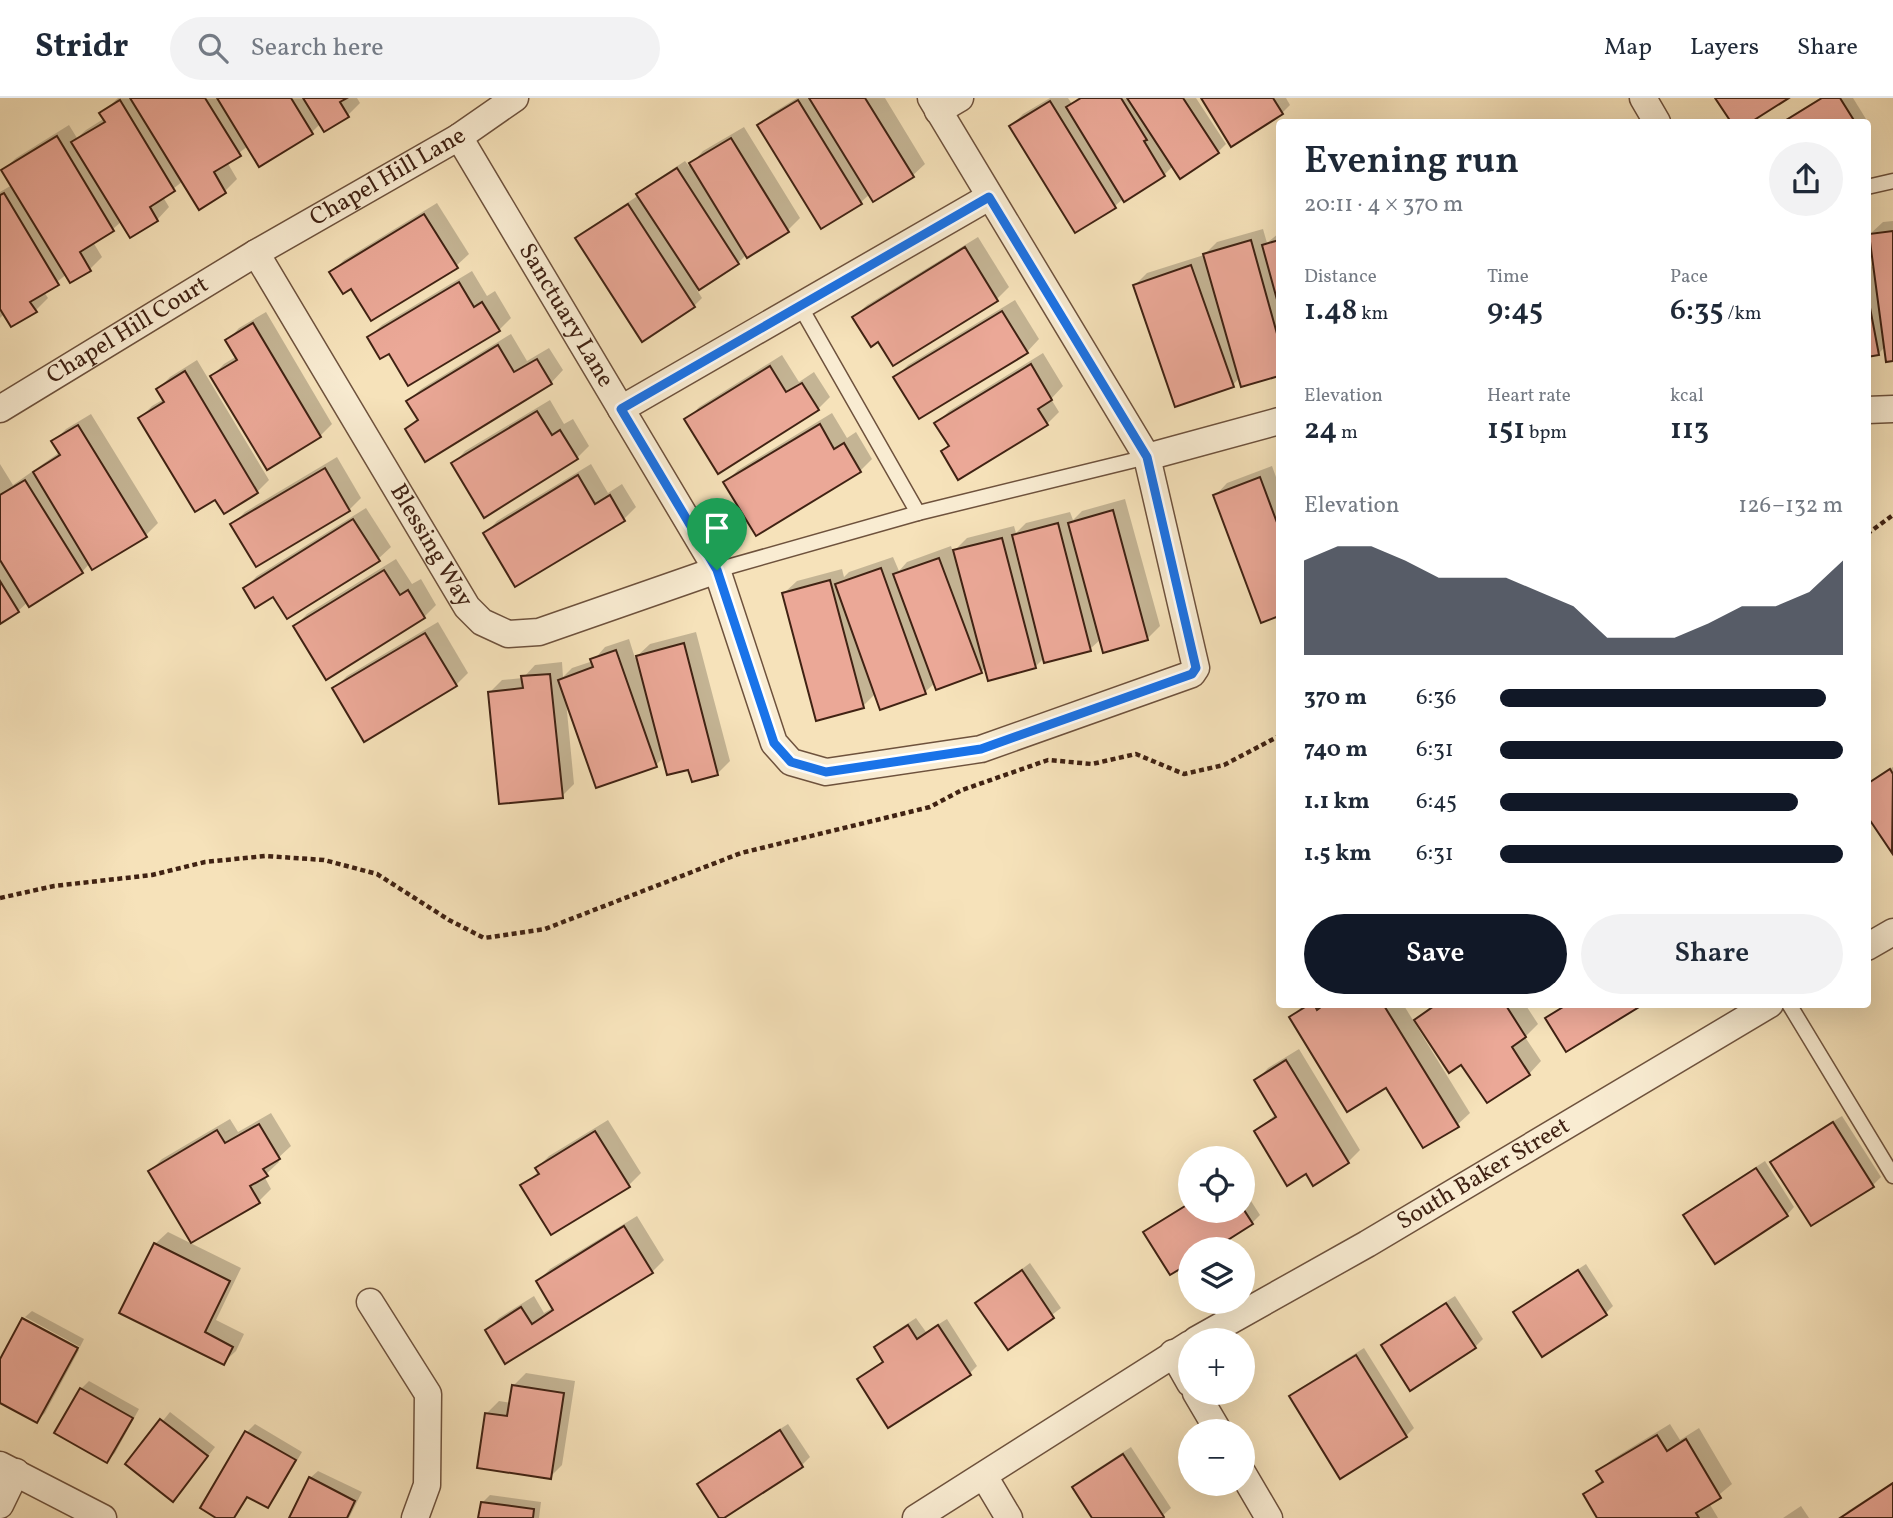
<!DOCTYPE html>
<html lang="en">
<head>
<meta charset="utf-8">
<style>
	body { margin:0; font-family:Vollkorn,serif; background:#f2f2f3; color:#1f2937; height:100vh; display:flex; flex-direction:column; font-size:26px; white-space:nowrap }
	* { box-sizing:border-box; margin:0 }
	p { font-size:23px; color:#747a83 }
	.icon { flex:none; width:38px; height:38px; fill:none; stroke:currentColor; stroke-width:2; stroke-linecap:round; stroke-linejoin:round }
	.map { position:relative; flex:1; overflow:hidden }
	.drawer { position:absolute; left:1276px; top:21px; width:595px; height:889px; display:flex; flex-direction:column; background:#fff; border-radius:7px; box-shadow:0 7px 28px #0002 }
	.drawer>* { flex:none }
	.buttons { position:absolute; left:1178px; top:1048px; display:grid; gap:14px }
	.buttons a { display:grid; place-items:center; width:77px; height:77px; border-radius:50%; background:#fff; box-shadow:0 7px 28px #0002; font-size:35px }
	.pin { position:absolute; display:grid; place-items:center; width:60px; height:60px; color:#fff; margin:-72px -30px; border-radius:50% 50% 50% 0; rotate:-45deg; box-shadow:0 0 7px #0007 }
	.pin .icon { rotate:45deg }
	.round { display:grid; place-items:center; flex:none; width:74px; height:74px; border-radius:37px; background:#f2f2f3 }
	.summary { display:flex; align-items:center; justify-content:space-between; height:119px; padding:0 28px }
	h1 { font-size:38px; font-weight:600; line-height:52px }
	.figures { display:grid; grid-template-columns:repeat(3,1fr); gap:10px; height:119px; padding:7px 28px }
	.figures div { display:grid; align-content:center }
	.figures b { font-size:30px; font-weight:600 }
	.figures small { font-size:19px; font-weight:400 }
	.figures p { font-size:19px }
	.chart { height:196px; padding:14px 28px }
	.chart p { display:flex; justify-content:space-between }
	.chart svg { width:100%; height:126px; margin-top:7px; fill:#111827; opacity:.7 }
	.button { display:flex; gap:14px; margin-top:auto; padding:14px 28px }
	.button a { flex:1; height:80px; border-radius:42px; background:#111827; color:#fff; font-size:28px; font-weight:600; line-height:80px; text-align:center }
	.button a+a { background:#f2f2f3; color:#1f2937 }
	ul { padding:0 28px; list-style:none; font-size:23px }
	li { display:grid; grid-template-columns:112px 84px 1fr; align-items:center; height:52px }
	li i { height:18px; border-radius:9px; background:#111827 }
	header { display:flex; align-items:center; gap:42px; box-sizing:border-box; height:98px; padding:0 35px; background:#fff; border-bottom:2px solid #e0e1e3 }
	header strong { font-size:33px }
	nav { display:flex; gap:38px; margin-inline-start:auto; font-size:24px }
	.search { width:490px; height:63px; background:#f2f2f3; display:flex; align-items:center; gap:18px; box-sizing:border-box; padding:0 24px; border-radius:38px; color:#747a83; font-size:26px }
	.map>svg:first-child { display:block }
</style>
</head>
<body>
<header>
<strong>Stridr</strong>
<div class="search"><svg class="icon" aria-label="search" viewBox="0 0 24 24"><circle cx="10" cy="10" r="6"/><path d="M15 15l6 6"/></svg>Search here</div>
<nav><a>Map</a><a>Layers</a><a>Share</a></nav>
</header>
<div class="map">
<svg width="1893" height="1420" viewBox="0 0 1893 1420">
	<rect width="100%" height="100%" fill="#f6e2ba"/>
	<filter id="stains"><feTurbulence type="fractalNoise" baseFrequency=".00286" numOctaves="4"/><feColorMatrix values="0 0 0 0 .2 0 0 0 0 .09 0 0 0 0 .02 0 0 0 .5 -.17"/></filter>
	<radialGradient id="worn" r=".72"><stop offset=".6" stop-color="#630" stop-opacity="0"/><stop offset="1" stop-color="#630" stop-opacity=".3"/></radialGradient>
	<g fill="#0003">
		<path d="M118 0H357L360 5 348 17 321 25 312 34 260 67 248 48 227 64 237 81 225 93 199 109 183 83 163 99 169 109 157 122 131 138 122 123 113 131 93 144 102 159 90 171 67 176 44 194 48 200 36 212 5 215 0 220V94L12 87 3 72 16 60 69 27 77 40 86 32 105 20 102 15Z"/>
		<path d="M797 0H885L925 66 912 78 870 96 861 104 759 28 771 16Z"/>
		<path d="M1050 0H1068L1072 6 1078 0H1196L1226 46 1218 54 1173 68 1164 77 1124 100 1115 108 1011 28 1023 16Z"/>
		<path d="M1203 0H1286L1290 7 1282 15Z"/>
		<path d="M1820 0H1853L1866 21 1863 24H1781Z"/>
		<path d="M744 29 800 120 788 132 747 156 738 165 697 192 702 200 694 208 577 141 585 133 639 97 647 88 685 63 689 68 703 53Z"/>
		<path d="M437 105 469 156 456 168 351 189 332 174 344 162Z"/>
		<path d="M1893 123V262L1886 248 1878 256 1867 258V144L1872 169H1875L1870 136 1883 124Z"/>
		<path d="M1263 131 1267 145 1279 135V276L1242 286 1240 279 1233 287 1135 187 1147 175 1204 157 1217 144Z"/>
		<path d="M978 139 1009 189 997 201 879 242 854 219 867 207Z"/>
		<path d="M472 173 487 198 495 193 511 220 499 232 390 254 369 239 382 227Z"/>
		<path d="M1015 202 1039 241 1027 254 920 319 896 279 908 267Z"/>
		<path d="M266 214 332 326 320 338 212 278 224 266 237 258 227 243 239 230Z"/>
		<path d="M511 236 527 263 549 250 563 272 551 285 426 362 407 331 418 320 408 303 421 291Z"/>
		<path d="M1043 255 1063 288 1051 301 1059 314 1047 326 943 353 950 346 937 325 949 313Z"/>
		<path d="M782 257 799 284 814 274 830 299 818 311 687 322 699 309Z"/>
		<path d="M197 262 269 382 257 394 216 399 140 320 152 308 164 301 158 291 170 279Z"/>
		<path d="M550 302 564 326 573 321 589 348 577 360 453 366 465 353Z"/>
		<path d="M832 315 847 340 856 334 872 361 860 373 726 384 738 372Z"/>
		<path d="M91 316 158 425 146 437 90 465 82 474 28 504 18 513 0 524V366L13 387 60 354 54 343 66 331Z"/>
		<path d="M337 359 361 400 349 412 232 427 245 414Z"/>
		<path d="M591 366 608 395 622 386 636 409 624 421 485 436 497 423Z"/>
		<path d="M1272 368 1276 379 1279 375V517L1262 523 1215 398 1227 385Z"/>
		<path d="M1125 401 1160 528 1147 541H1101L1090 551 1044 560 1035 569H986L981 574 935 585 925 594 881 610 876 595 863 608 784 495 797 483 842 471 844 479 849 474 893 459 899 473 907 464 951 448 953 454 967 440 1014 428 1016 435 1026 425 1070 414 1073 422 1082 413Z"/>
		<path d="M366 410 391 449 378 461 274 497 245 490 257 478Z"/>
		<path d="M396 461 412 486 421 481 436 507 424 519 295 528 307 516Z"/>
		<path d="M438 524 468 575 456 587 334 591 347 578Z"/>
		<path d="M696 534 730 663 717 676 690 670 664 659 656 667 566 603 574 686 562 698 490 594 502 582 523 580 535 567 562 564 563 579 572 570 593 563 605 549 629 541 635 560 650 546Z"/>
		<path d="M1893 669V752L1892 753 1867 715V685Z"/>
		<path d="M1304 906H1403L1470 1015 1457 1027 1387 987 1291 920Z"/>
		<path d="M1433 906H1525L1538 926 1525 939 1541 963 1529 976 1462 964 1416 922Z"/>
		<path d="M1299 951 1360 1052 1348 1064 1306 1073 1256 1033 1276 1016 1256 983 1268 970Z"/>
		<path d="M271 1015 291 1048 277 1061 279 1064 264 1078 271 1091 259 1103 191 1143 150 1073 162 1061 230 1021 238 1034Z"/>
		<path d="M1842 1018 1881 1079 1873 1087 1772 1064 1780 1056Z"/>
		<path d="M608 1022 641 1075 629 1087 523 1088 539 1073 537 1070 549 1058Z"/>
		<path d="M1765 1063 1794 1109 1787 1117H1686L1694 1109Z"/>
		<path d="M1242 1089 1260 1117 1252 1125 1190 1152V1163L1146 1135 1154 1127 1190 1104V1113H1242Z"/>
		<path d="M637 1118 664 1162 652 1174 506 1264 487 1232 499 1220 534 1198 544 1215 554 1209 538 1183 550 1171Z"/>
		<path d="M168 1134 241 1170 216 1222 244 1236 236 1253 223 1265 122 1214 155 1146Z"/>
		<path d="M1030 1165 1061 1210 1008 1250 977 1205Z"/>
		<path d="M1586 1166 1613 1208 1605 1216 1516 1214 1524 1207Z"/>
		<path d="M1455 1198 1483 1241 1475 1249 1383 1247 1391 1239Z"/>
		<path d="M32 1213 84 1241 80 1249 25 1219Z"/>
		<path d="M916 1220 926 1234 947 1221 977 1268 969 1276 860 1281 884 1262 876 1249 884 1241Z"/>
		<path d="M24 1221 79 1252 45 1315 37 1323 0 1303V1265Z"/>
		<path d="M1364 1250 1414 1330 1406 1338 1291 1298 1299 1291Z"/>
		<path d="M526 1275 575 1283 562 1367 550 1379 486 1316 499 1303 511 1305 514 1287Z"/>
		<path d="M89 1283 139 1311 115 1355 107 1363 81 1291Z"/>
		<path d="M170 1314 215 1349 181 1393 128 1366Z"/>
		<path d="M255 1326 302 1354 275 1400 267 1408 249 1398 235 1420H219L202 1410 247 1334Z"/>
		<path d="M788 1326 810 1359 802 1367 721 1420 699 1386 707 1378Z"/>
		<path d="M1670 1326 1680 1342 1699 1330 1732 1386 1709 1405 1718 1420H1599L1585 1396 1603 1381 1599 1374 1611 1362Z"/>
		<path d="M1131 1349 1171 1410 1160 1420H1094L1074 1389 1082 1381Z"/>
		<path d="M318 1373 362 1394 349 1420H291L310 1380Z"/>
		<path d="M1893 1384V1420H1842L1848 1413Z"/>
		<path d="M490 1397 541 1404 539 1420H480L482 1405Z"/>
		<path d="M1801 1408 1809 1420H1783Z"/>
	</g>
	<g fill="#eba897" stroke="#402213" stroke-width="2">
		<path d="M130 0H205L241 58 214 74 226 95 199 112Z"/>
		<path d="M217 0H291L313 36 259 69Z"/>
		<path d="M303 0H347L340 4 349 19 324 34Z"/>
		<path d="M809 0H865L914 79 873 104Z"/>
		<path d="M1081 0H1121L1147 42 1144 43 1165 78 1124 104 1066 9Z"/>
		<path d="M1127 0H1183L1219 55 1180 81Z"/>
		<path d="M1201 0H1273L1283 16 1231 49Z"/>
		<path d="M1715 0H1789L1751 24H1731Z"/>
		<path d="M1822 0H1840L1855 24H1783Z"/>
		<path d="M120 2 175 93 150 109 158 123 130 140 71 44 105 24 99 15Z"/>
		<path d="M798 2 862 106 821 131 757 27Z"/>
		<path d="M1050 3 1116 110 1075 135 1009 28Z"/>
		<path d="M57 38 114 133 80 154 91 173 70 185 1 72Z"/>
		<path d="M731 40 789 134 747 160 689 65Z"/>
		<path d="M677 70 739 166 699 192 636 96Z"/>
		<path d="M4 95 59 187 30 204 37 214 11 229 0 211V97Z"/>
		<path d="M628 106 695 209 642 244 575 140Z"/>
		<path d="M424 116 458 170 371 223 351 191 343 196 329 174Z"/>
		<path d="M1893 133V263L1886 264 1869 136Z"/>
		<path d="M1251 142 1279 243V278L1241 289 1203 156Z"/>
		<path d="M1279 142V209L1262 147Z"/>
		<path d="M965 149 998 203 893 268 878 244 871 249 852 219Z"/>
		<path d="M1191 167 1234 289 1175 309 1133 187Z"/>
		<path d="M459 184 474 209 482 204 500 233 408 288 389 256 380 261 367 239Z"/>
		<path d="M1867 194 1879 257 1867 259Z"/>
		<path d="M1002 213 1028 255 919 321 893 279Z"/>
		<path d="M253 225 321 339 267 372 210 278 237 262 225 242Z"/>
		<path d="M498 247 514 274 537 261 552 286 425 364 405 331 418 322 406 303Z"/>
		<path d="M1031 266 1052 302 1038 311 1048 327 958 382 941 353 949 348 934 325Z"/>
		<path d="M770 268 786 294 802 285 819 312 718 376 684 321Z"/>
		<path d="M185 273 258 395 224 416 215 402 195 414 138 320 164 304 156 291Z"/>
		<path d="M537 313 552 337 560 332 578 361 484 420 451 365Z"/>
		<path d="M820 326 834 351 844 345 861 374 756 438 723 384Z"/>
		<path d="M78 327 147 439 92 472 33 374 60 357 51 343Z"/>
		<path d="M325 370 350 413 256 469 230 426Z"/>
		<path d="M578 377 595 406 610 397 625 423 515 489 483 435Z"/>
		<path d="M1260 379 1279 430V518L1261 525 1213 397Z"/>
		<path d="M25 382 83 475 29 509 0 462V397Z"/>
		<path d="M1113 412 1148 542 1103 555 1068 425Z"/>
		<path d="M353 421 380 463 287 521 273 499 255 510 243 490Z"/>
		<path d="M1058 425 1091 553 1044 565 1012 437Z"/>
		<path d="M1002 440 1036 570 988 583 953 452Z"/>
		<path d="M939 460 982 575 936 592 893 476Z"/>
		<path d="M881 470 926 596 880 612 835 486Z"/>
		<path d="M384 472 400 497 408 492 425 520 326 582 293 528Z"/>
		<path d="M830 482 864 610 816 623 782 495Z"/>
		<path d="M0 483 19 514 0 526Z"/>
		<path d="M425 535 457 588 364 644 332 590Z"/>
		<path d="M684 545 718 677 692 684 688 672 667 677 636 558Z"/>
		<path d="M616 552 657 669 596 690 558 582 593 569 590 561Z"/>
		<path d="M550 576 563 700 499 706 488 594 523 590 521 578Z"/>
		<path d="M1890 671 1893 676 1892 755 1867 718V686Z"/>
		<path d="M1310 906H1314L1317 912 1325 906H1383L1459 1029 1423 1050 1386 990 1347 1014 1289 919Z"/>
		<path d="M1437 906H1505L1526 939 1512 949 1530 977 1487 1005 1461 967 1449 975 1414 922Z"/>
		<path d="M1568 906H1644L1566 954 1545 920Z"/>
		<path d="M1286 962 1349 1065 1313 1088 1306 1076 1287 1088 1254 1033 1276 1019 1254 982Z"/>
		<path d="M1833 1024 1874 1089 1811 1128 1770 1064Z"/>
		<path d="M259 1026 280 1061 263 1071 268 1078 250 1088 260 1105 191 1145 148 1073 217 1032 225 1045Z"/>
		<path d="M595 1033 630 1089 551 1137 520 1087 539 1076 535 1070Z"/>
		<path d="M1756 1070 1788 1118 1715 1166 1683 1117Z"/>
		<path d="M1190 1105V1113H1242V1109L1253 1126 1212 1152H1190V1165L1170 1177 1143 1134Z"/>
		<path d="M624 1128 653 1175 505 1266 485 1232 521 1209 532 1226 553 1212 536 1183Z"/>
		<path d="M154 1145 230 1183 205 1234 233 1249 224 1267 119 1215Z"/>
		<path d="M1022 1172 1054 1220 1008 1252 975 1205Z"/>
		<path d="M1578 1172 1607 1217 1542 1259 1513 1214Z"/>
		<path d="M1446 1205 1476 1250 1410 1293 1381 1247Z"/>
		<path d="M22 1220 78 1250 37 1325 0 1305V1261Z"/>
		<path d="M908 1227 917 1241 938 1227 971 1277 888 1330 857 1281 883 1264 874 1249Z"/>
		<path d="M1356 1257 1407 1339 1340 1381 1289 1298Z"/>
		<path d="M512 1287 564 1295 551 1381 477 1370 485 1315 507 1318Z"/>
		<path d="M80 1290 133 1320 107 1365 54 1335Z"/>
		<path d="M160 1321 208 1358 173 1404 125 1366Z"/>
		<path d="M780 1332 803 1369 724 1420H719L697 1386Z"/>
		<path d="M245 1333 296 1362 268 1410 247 1399 234 1420H216L200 1410Z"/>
		<path d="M1657 1337 1667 1353 1686 1341 1721 1400 1696 1415 1699 1420H1597L1583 1396 1603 1384 1596 1373Z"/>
		<path d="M1123 1356 1164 1419 1163 1420H1092L1072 1389Z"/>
		<path d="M309 1379 355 1403 347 1420H289Z"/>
		<path d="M1893 1385V1420H1840Z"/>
		<path d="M481 1404 534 1411 533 1420H478Z"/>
	</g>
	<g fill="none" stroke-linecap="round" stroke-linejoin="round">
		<defs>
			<g id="service">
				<path d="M1867 89 1893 83"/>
				<path d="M800 208 918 415"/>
				<path d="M717 472 918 415 1147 359"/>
				<path d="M1789 906 1893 1078"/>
			</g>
			<g id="minor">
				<path d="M1643 0 1657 24"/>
				<path d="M938 13 960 0"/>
				<path id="s1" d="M459 39 717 472 774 645 791 664 826 674 981 651 1192 576 1196 570 1147 359 931 0"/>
				<path id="s2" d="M256 155 467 509 482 524 508 536 539 534 717 472"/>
				<path id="s3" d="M0 311 256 155 459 39 515 0"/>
				<path d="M621 311 989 99"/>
				<path d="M1867 312 1893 311"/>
				<path d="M1147 359 1279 323"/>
				<path d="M1867 849 1893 834"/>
				<path d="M370 1204 428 1296 427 1387 415 1420"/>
				<path id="s4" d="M1196 1242 1367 1146 1770 906"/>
				<path d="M1173 1255 1190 1285"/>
				<path d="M1196 1295 1219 1334"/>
				<path d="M0 1367 103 1420"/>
				<path d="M1242 1374 1269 1420"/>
				<path d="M984 1378 1009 1420"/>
				<path d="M0 1407 16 1374"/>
				<path d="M916 1420 1190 1246"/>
			</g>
		</defs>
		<use href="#service" stroke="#6e523d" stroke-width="17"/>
		<use href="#minor" stroke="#6e523d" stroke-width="29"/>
		<g stroke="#402213" stroke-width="4.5" stroke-dasharray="5 3.5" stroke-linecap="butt">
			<path d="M1867 436 1893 417"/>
			<path d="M0 800 54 788 152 777 205 764 265 758 324 762 377 776 449 822 484 840 545 831 741 755 930 709 962 692 1048 662 1092 666 1136 656 1184 676 1224 667 1279 638"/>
		</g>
		<use href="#service" stroke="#f9ecd2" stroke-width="14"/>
		<use href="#minor" stroke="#f9ecd2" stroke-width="26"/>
	</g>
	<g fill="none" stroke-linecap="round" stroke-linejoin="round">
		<defs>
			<path id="route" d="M989 99 1147 359 1196 570 1192 576 981 651 826 674 791 664 774 645 717 472 621 311Z"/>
		</defs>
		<use href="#route" stroke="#fff" stroke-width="14"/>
		<use href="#route" stroke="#1a73e8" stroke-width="9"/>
	</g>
	<g text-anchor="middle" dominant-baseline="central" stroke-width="7" stroke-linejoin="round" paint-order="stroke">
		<g font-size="24" fill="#402213" stroke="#f9ecd2">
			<text stroke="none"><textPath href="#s3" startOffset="452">Chapel Hill Lane</textPath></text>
			<text stroke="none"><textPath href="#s1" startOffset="208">Sanctuary Lane</textPath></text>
			<text stroke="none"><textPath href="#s3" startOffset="150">Chapel Hill Court</textPath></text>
			<text stroke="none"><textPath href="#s2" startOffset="341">Blessing Way</textPath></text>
			<text stroke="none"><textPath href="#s4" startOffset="332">South Baker Street</textPath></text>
		</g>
	</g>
	<rect width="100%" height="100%" filter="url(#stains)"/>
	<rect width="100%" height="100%" fill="url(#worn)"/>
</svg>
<div class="buttons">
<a><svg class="icon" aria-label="locate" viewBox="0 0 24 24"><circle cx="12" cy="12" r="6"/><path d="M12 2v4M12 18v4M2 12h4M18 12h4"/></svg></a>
<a><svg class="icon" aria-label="layers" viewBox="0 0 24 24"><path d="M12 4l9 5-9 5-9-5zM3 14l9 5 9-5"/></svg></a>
<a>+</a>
<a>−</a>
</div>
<div class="pin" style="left:717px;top:472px;background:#1e9e55"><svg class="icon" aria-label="arrive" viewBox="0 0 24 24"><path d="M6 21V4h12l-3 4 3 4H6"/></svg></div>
<section class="drawer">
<div class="summary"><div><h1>Evening run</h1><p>20:11 · 4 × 370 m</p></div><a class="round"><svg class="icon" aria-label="share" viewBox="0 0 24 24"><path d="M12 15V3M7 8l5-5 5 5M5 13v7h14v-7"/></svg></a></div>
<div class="figures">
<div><p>Distance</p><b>1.48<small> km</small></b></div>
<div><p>Time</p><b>9:45</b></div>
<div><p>Pace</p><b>6:35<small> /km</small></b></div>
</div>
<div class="figures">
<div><p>Elevation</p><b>24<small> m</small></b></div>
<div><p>Heart rate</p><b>151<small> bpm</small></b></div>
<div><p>kcal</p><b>113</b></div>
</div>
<div class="chart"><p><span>Elevation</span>126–132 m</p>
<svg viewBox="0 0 160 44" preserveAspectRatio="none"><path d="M0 44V11L10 6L20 6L30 11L40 17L50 17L60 17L70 22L80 27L90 38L100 38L110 38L120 33L130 27L140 27L150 22L160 11V44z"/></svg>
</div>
<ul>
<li><b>370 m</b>6:36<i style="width:95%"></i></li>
<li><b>740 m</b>6:31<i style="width:100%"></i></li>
<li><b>1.1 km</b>6:45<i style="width:87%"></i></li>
<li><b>1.5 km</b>6:31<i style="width:100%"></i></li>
</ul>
<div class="button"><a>Save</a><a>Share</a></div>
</section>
</div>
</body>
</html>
